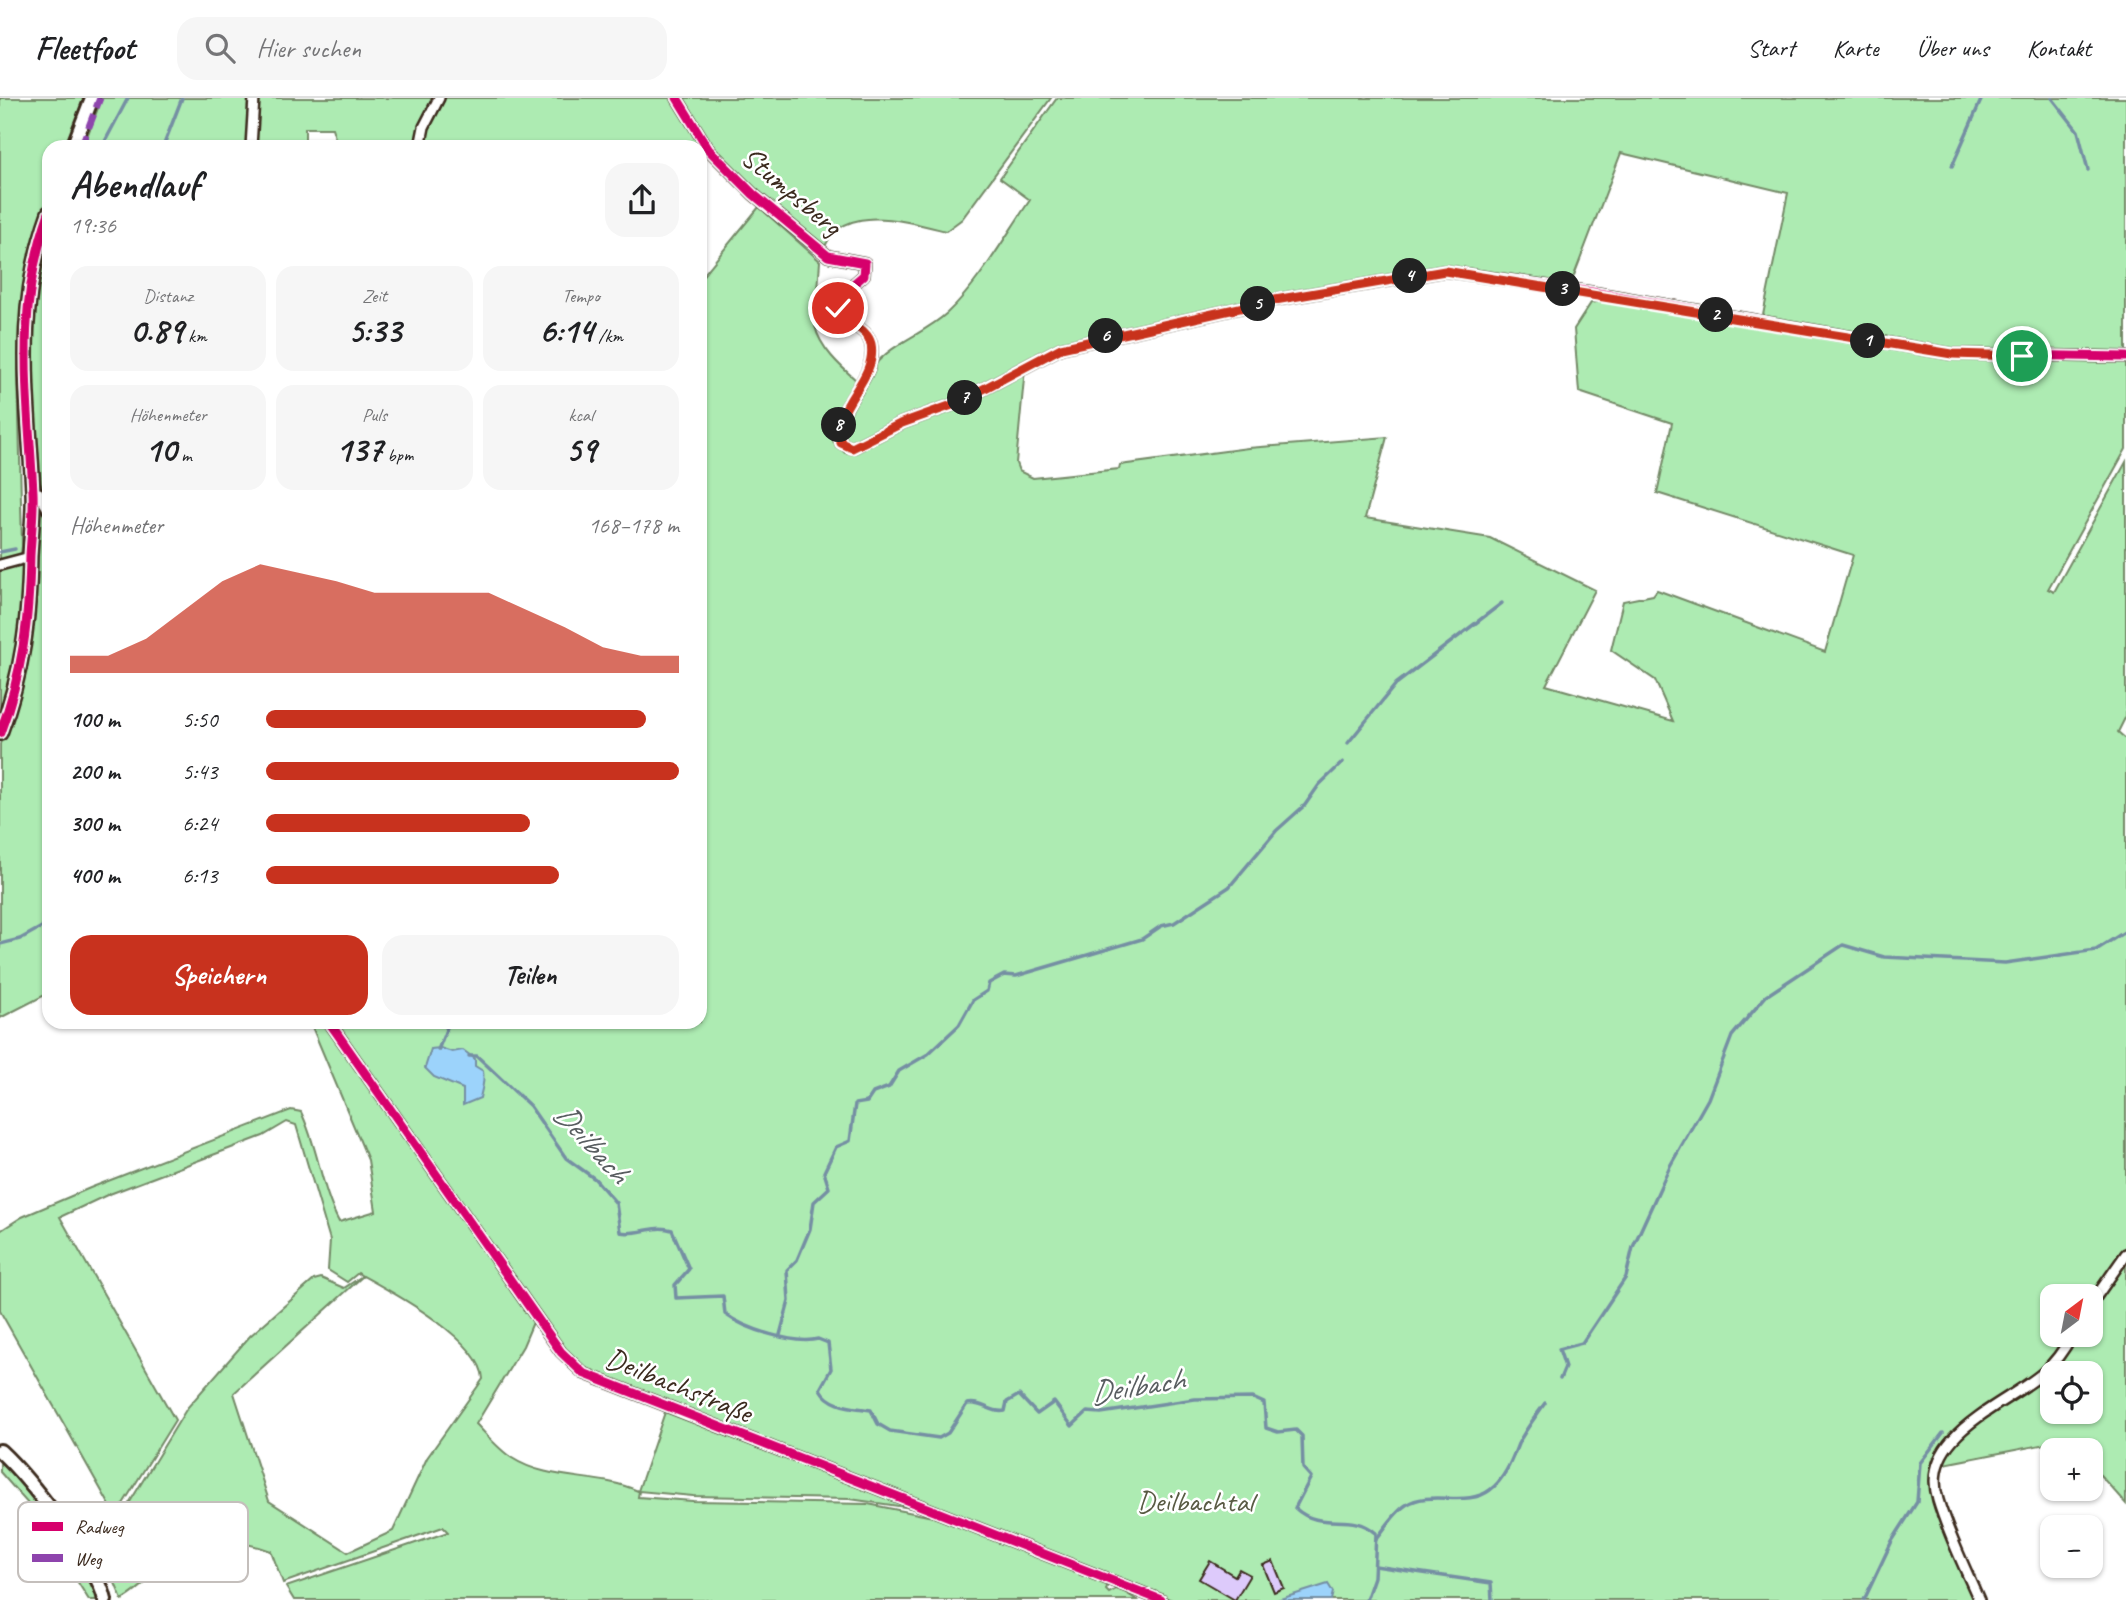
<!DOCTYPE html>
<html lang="de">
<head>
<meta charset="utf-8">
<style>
	body { margin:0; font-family:Caveat,sans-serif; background:#f6f6f6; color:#202124; height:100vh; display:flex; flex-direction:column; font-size:26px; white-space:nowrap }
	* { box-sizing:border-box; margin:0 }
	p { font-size:23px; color:#757577 }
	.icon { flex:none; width:38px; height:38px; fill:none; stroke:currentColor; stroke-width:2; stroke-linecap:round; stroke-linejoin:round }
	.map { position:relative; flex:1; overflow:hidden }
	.side { position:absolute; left:42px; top:42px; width:665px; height:889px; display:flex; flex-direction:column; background:#fff; border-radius:21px; box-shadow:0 2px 5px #0004 }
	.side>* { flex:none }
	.needle { width:46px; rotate:32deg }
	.tools { position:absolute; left:2040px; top:1186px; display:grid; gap:14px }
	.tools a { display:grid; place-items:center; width:63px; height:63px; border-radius:14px; background:#fff; box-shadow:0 2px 5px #0004; font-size:35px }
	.pin { position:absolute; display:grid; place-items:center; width:60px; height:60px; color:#fff; margin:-30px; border:4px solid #fff; border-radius:50%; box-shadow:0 2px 7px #0007 }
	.km { position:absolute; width:35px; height:35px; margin:-18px; border-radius:50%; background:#222; color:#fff; font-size:19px; line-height:35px; text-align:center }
	.round { display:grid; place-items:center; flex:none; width:74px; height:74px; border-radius:21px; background:#f6f6f6 }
	.summary { display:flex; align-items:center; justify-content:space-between; height:119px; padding:0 28px }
	h1 { font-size:38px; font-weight:700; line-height:52px }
	.stats { display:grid; grid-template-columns:repeat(3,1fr); gap:10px; height:119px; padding:7px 28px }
	.stats div { display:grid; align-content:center; border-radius:18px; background:#f6f6f6; text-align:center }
	.stats b { font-size:35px; font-weight:700 }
	.stats small { font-size:19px; font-weight:400 }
	.stats p { font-size:19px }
	.chart { height:196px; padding:14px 28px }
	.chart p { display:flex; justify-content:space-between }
	.chart svg { width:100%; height:126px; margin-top:7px; fill:#c8321e; opacity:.7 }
	.button { display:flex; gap:14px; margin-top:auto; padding:14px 28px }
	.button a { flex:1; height:80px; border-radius:21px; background:#c8321e; color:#fff; font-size:28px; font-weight:700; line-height:80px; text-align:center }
	.button a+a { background:#f6f6f6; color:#202124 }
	ul { padding:0 28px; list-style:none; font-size:23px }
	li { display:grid; grid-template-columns:112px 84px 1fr; align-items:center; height:52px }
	li i { height:18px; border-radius:9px; background:#c8321e }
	header { display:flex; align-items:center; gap:42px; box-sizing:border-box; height:98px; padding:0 35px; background:#fff; border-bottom:2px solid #e0e0e0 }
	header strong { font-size:33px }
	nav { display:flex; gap:38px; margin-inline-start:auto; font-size:24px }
	.search { width:490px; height:63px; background:#f6f6f6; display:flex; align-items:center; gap:18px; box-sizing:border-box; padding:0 24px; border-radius:21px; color:#757577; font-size:26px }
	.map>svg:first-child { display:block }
</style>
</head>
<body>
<header>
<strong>Fleetfoot</strong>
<div class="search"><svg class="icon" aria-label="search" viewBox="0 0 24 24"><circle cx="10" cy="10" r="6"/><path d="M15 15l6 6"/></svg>Hier suchen</div>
<nav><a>Start</a><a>Karte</a><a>Über uns</a><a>Kontakt</a></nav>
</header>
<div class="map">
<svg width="2126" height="1502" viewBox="0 0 2126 1502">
	<rect width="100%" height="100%" fill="#fff"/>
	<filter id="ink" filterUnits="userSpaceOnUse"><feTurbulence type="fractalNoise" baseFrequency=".0143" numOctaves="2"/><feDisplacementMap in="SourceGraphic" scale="14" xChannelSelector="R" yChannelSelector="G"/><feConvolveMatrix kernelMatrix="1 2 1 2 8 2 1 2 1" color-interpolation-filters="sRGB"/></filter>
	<g filter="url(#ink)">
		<g fill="#adebb2" stroke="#748a68" stroke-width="2" fill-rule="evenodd">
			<path d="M0 0H87L68 49H49V98L34 140 22 207 18 271 22 448 21 456 0 462Z"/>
			<path d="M102 0H672L699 47 338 49 332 30H305V49H83Z"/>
			<path d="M678 0H1051L962 121 946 133C906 123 836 102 822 157L785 128 710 52Z"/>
			<path d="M1057 0H2126V351L2048 491 2054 494 2126 364V618L2118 634 2126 641V1406L2091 1367V1353H2080L2071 1341 1944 1366 1932 1396 1977 1502H1172L613 1284 586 1271 565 1250 336 924H700V181L759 109 820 163 818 193 829 213 815 228C820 250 840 268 856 282L833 329V343L845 355 860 352 904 328 956 308 1025 270 1016 365 1019 373 1033 380 1119 371 1120 367 1248 350 1387 339 1365 420 1490 440 1595 492 1546 587 1673 623 1655 582 1611 552 1623 503 1653 497 1657 492 1825 554 1853 457 1657 395 1672 325 1579 294 1574 231 1591 205 1608 201 1944 258 2034 263 2026 252H1956L1762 222 1788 95 1621 55 1570 188 1438 172 1291 196 1061 246 955 304 852 346C828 332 861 290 869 269H873C893 244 924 236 947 215 980 184 1004 140 1030 102L1000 80ZM2053 1199H2091V1237H2053ZM2053 1276H2091V1314H2053Z"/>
			<path d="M49 142V402L40 385 38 372C33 302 24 209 49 142Z"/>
			<path d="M40 411 49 420V895L0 920V646C31 566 36 498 35 414Z"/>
			<path d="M15 465 26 466 18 559 0 619V470Z"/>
			<path d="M310 924H324L534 1222 523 1248 476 1326C488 1338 499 1352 512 1360 549 1384 599 1375 638 1393L665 1314 912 1410 850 1401 693 1398 639 1393 638 1399 693 1403 868 1406 943 1421 1108 1485 1106 1492 1109 1495 1118 1490 1137 1502H294L286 1489 448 1434 443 1429 283 1485 271 1453C223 1434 193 1452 153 1479 143 1486 133 1497 122 1502L104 1458 105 1445 187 1310 250 1238 314 1182 321 1180 344 1190 362 1178 358 1175 347 1184 328 1172 330 1142 296 1027 287 1024 263 1038 107 1097 60 1119 175 1322 100 1443 99 1458 107 1476 102 1479 81 1444 84 1433 113 1413 0 1213V1133L22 1119 90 1090 291 1012 301 1014C318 1049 321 1090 339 1124L376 1113 368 1062ZM363 1178C394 1195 481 1242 483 1281L427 1360 393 1433 348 1454 269 1403 234 1295Z"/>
			<path d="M0 1364C28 1388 90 1467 100 1502H89L30 1408 0 1374Z"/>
		</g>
		<g fill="#9cd3fb" stroke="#758fa3" stroke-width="2">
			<path d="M440 950 452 954 463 952 475 961V968L483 973C485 985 482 989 480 1000L463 1007V991L434 979 425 970 431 951Z"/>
			<path d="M1328 1486 1333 1494 1331 1502H1277Z"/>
		</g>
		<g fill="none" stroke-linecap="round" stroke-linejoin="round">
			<g stroke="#758fa3" stroke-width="3.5">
				<path d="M2052 0 2078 33 2088 72"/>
				<path d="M102 49 128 0"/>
				<path d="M163 49 182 0"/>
				<path d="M1952 68 1982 0"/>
				<path d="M0 454 15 451"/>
				<path d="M1348 645 1396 586 1502 505"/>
				<path d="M0 846 20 841 49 825"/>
				<path d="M438 952 449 924"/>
				<path d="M469 958H477L530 1008 566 1060 595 1081 616 1105 620 1134C639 1138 653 1126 672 1132L689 1171 675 1187 676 1200 723 1198 725 1216C745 1231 795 1247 818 1241L828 1245 831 1271 820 1291C830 1309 852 1309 871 1312L878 1326 890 1333 939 1340 948 1335 967 1306C982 1303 992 1316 1005 1313L1007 1304 1019 1297 1037 1316 1054 1304 1072 1328 1087 1314 1101 1315 1195 1301 1253 1300 1264 1305 1266 1330 1278 1334 1296 1332 1302 1338 1303 1370 1311 1379 1295 1410C1322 1435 1350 1412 1376 1435L1374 1479 1366 1502"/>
				<path d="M780 1237 789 1203 787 1172 797 1162 810 1131 814 1104 829 1090 824 1074 836 1049 850 1043 855 1006 867 1004 873 995 889 989 899 973 928 956 959 927 973 902 987 893 989 885 1004 877 1016 878 1142 841 1161 828 1174 825 1229 789 1276 733 1305 707 1319 687 1343 664"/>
				<path d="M1560 1281 1565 1269 1559 1251 1582 1245 1626 1179 1633 1149 1670 1068 1708 1001 1732 938 1766 898 1843 847 1884 859 2005 865 2096 852 2126 833"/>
				<path d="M1377 1440C1386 1429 1395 1414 1406 1407 1430 1391 1467 1410 1490 1392 1505 1381 1512 1361 1518 1346 1525 1332 1536 1318 1545 1305"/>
				<path d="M1375 1468 1491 1485 1492 1502"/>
				<path d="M1864 1502 1892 1443 1917 1404 1920 1365 1943 1335"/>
			</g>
		</g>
		<g fill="#ddcafb" stroke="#3b2a1e" stroke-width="2">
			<path d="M1210 1463 1235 1478 1239 1471 1250 1477 1235 1502 1199 1481Z"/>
			<path d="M1273 1463 1284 1490 1274 1494 1263 1467Z"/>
		</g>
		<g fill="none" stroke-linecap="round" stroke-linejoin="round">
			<defs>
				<g id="minor">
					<path d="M677 0 709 52 753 96 828 158 865 165 864 177 841 197 838 210C844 227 867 228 871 246 879 283 829 309 841 345L852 350 902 325 955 306 1061 250 1275 202 1445 173 1591 194 1952 256 2126 259"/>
					<path d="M251 49 254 0"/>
					<path d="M420 49 424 29 439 0"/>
					<path d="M33 397 39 395 49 413"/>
					<path d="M0 467 30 459"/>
					<path d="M329 924 561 1254 583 1275 1161 1502"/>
					<path d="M2091 1206 2126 1156"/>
					<path d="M1979 1502C1965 1470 1948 1436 1938 1402 1918 1337 2004 1308 2043 1275 2056 1264 2064 1252 2072 1237"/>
				</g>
				<g id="secondary">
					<path d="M73 49 92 0"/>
					<path d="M0 635C23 574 29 522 30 458 31 437 34 415 33 394 28 295 14 212 49 115"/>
					<path d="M0 1353C27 1378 98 1467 105 1502"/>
				</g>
			</defs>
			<use href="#minor" stroke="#3b2a1e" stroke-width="14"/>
			<use href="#secondary" stroke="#3b2a1e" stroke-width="18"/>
			<use href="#minor" stroke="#fff" stroke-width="9"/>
			<use href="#secondary" stroke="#fff" stroke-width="12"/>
			<path stroke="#8e44ad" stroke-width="7" stroke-dasharray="14 7" stroke-linecap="butt" d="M81 49 100 0"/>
			<defs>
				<g id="cycleway">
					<path d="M677 0 709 52 753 96 828 158 865 165 864 177 841 197 838 210C844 227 867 228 871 246 879 283 829 309 841 345L852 350 902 325 955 306 1061 250 1275 202 1445 173 1591 194 1952 256 2126 259"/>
					<path d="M0 635C23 574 29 522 30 458 31 437 34 415 33 394 28 295 14 212 49 115"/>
					<path d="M329 924 561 1254 583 1275 1161 1502"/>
				</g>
			</defs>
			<use href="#cycleway" stroke="#fff" stroke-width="13"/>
			<use href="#cycleway" stroke="#d6006c" stroke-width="9"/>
		</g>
	</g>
	<g fill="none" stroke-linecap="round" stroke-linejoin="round" filter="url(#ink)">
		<defs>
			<path id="route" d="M838 210C844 227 867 228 871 246 878 283 829 309 841 345L852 350 902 325 955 306 1061 250 1275 202 1445 173 1952 256 2022 258"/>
		</defs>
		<use href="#route" stroke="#fff" stroke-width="14"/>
		<use href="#route" stroke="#c8321e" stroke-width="9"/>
	</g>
	<g text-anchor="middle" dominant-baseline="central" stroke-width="5" stroke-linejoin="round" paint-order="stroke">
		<g font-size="30" fill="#3b2a1e" stroke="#fff">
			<text transform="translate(792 93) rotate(40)">Stumpsberg</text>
			<text transform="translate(679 1287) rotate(22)">Deilbachstraße</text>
		</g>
		<g font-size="30" fill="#585a43" stroke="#fff">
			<text x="1195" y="1403">Deilbachtal</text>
		</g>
		<g font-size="32" font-style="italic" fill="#585d60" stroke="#fff">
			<text transform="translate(592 1045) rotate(48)">Deilbach</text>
			<text transform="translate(1137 1288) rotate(-9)">Deilbach</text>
		</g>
	</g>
	<rect x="18" y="1404" width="230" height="80" rx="10" fill="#fff" stroke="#c4bfbc" stroke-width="2"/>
	<rect x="32" y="1424" width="31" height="9" fill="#d6006c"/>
	<rect x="32" y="1456" width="31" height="8" fill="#8e44ad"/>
	<g font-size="19" fill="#3b2a1e">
		<text x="75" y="1435">Radweg</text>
		<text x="75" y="1467">Weg</text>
	</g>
</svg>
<div class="tools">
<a><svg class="needle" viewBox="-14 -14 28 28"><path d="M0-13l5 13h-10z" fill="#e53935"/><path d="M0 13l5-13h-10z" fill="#757577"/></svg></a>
<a><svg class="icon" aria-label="locate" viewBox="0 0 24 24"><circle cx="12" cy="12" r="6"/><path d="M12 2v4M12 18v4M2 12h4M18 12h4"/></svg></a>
<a>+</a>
<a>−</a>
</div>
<div class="pin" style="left:2022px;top:258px;background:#1e9e55"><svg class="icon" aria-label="arrive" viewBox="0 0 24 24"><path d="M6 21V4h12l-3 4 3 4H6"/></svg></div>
<div class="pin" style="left:838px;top:210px;background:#d93025"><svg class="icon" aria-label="check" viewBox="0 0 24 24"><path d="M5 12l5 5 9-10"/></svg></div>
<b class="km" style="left:1868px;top:243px">1</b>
<b class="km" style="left:1716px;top:217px">2</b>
<b class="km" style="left:1563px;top:191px">3</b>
<b class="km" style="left:1410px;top:178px">4</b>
<b class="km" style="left:1258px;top:206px">5</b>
<b class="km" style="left:1106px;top:238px">6</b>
<b class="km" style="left:965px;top:300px">7</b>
<b class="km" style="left:839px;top:327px">8</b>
<section class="side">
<div class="summary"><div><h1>Abendlauf</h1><p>19:36</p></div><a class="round"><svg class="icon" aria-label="share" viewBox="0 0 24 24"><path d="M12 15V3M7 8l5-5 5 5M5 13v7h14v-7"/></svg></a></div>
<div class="stats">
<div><p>Distanz</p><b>0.89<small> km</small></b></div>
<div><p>Zeit</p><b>5:33</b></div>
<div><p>Tempo</p><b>6:14<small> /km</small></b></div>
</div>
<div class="stats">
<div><p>Höhenmeter</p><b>10<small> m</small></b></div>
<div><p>Puls</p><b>137<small> bpm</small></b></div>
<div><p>kcal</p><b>59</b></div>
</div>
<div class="chart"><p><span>Höhenmeter</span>168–178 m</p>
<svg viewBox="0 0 160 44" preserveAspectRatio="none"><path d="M0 44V38L10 38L20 32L30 22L40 12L50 6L60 9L70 12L80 16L90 16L100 16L110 16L120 22L130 28L140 35L150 38L160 38V44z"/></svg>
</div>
<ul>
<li><b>100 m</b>5:50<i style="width:92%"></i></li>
<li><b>200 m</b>5:43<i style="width:100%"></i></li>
<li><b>300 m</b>6:24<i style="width:64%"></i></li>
<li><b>400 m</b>6:13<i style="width:71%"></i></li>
</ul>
<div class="button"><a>Speichern</a><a>Teilen</a></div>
</section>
</div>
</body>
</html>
